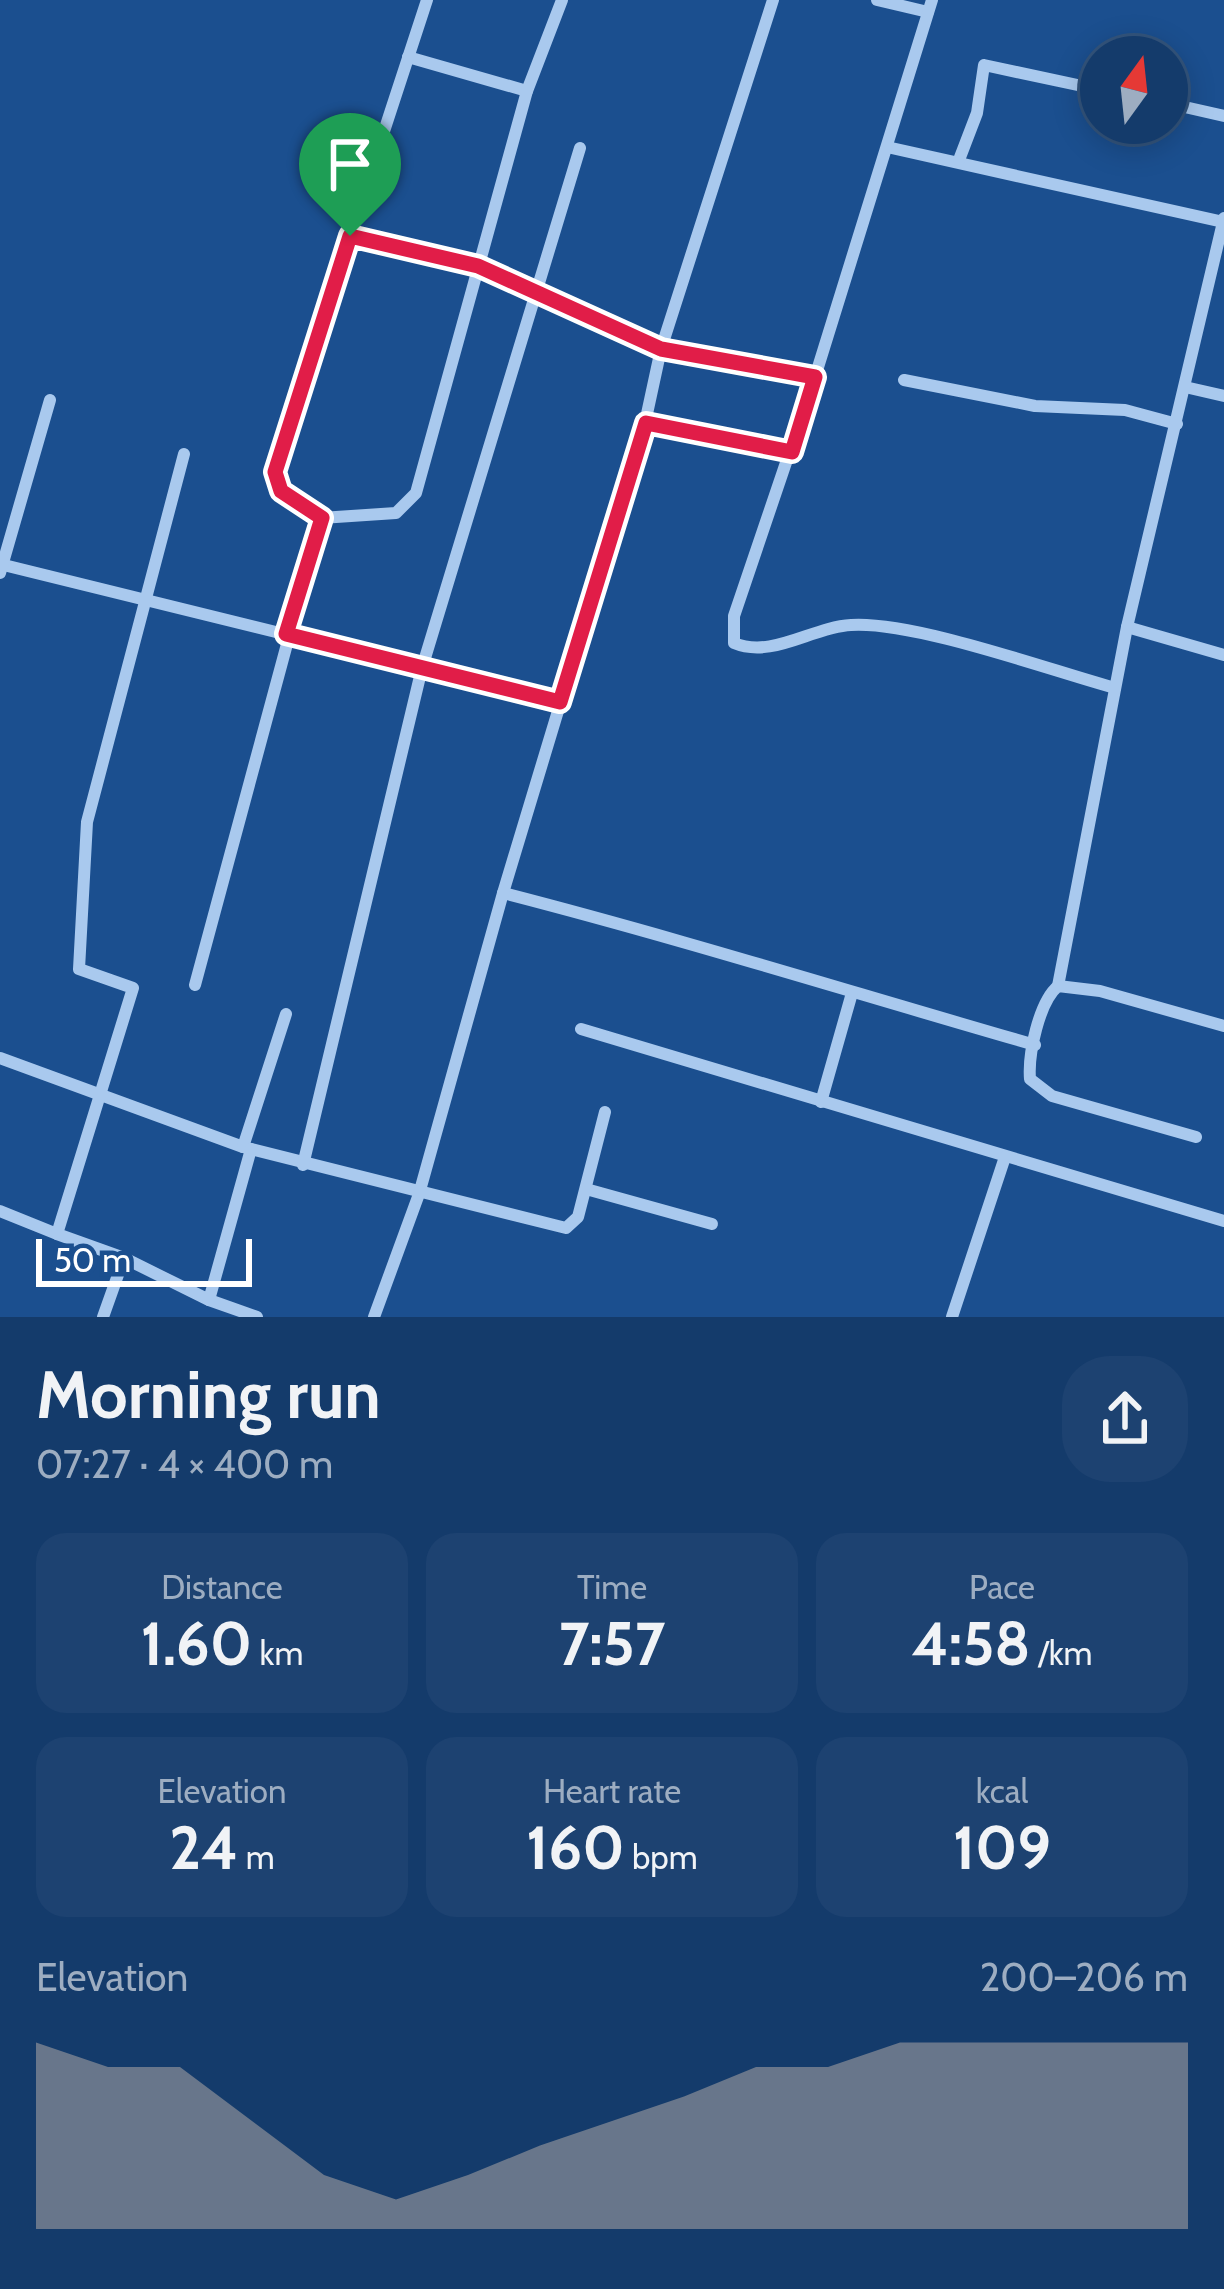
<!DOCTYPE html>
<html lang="en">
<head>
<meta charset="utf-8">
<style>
	body { margin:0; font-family:Cabin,sans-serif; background:#1d4271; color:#f1f3f6; height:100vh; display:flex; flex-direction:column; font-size:45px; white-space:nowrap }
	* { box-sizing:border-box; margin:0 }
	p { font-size:39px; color:#9dadc1 }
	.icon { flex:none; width:66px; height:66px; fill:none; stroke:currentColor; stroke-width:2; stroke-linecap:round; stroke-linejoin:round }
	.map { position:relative; height:1317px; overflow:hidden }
	.side { display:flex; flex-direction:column; background:#143b6b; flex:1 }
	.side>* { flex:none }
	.needle { width:78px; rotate:15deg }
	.fabs { position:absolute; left:1080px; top:36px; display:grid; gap:24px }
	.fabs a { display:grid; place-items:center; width:108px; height:108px; border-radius:50%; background:#143b6b; box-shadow:0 6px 30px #0003,0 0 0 3px #33557e; font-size:60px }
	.scale { position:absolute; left:36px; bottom:30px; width:216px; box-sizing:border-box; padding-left:12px; border:6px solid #fff; border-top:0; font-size:33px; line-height:42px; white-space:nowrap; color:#fff; -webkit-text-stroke:9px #1b4f8f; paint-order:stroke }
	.pin { position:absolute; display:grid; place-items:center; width:102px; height:102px; color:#fff; margin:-123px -51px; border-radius:50% 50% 50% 0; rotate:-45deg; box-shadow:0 0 12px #0007 }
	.pin .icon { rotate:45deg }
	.round { display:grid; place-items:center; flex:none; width:126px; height:126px; border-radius:48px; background:#1d4271 }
	.head { display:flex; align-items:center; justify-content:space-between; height:204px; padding:0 36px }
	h1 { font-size:66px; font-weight:700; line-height:90px }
	.metrics { display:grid; grid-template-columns:repeat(3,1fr); gap:18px; height:204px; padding:12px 36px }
	.metrics div { display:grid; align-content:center; border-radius:30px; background:#1d4271; text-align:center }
	.metrics b { font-size:60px; font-weight:700 }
	.metrics small { font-size:33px; font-weight:400 }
	.metrics p { font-size:33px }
	.chart { height:336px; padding:24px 36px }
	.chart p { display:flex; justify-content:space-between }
	.chart svg { width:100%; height:216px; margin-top:12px; fill:#8c9099; opacity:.7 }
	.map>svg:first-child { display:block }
</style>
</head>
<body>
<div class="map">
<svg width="1224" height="1317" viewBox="0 0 1224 1317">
	<rect width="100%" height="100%" fill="#1b4f8f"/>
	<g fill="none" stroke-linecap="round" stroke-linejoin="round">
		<g stroke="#a9c9ee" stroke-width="12">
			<path d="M877 0 928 12"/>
			<path d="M408 57 527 91"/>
			<path d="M1167 103 1224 116"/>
			<path d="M887 147 1223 222"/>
			<path d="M959 160 977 113 984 65 1101 90"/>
			<path d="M350 235 479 266 661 349 815 377 932 0"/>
			<path d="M815 377 734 616V643C772 659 812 627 851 625 914 621 1049 670 1115 688"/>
			<path d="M904 380 1035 406 1125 410 1177 424"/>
			<path d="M1185 387 1224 396"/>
			<path d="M645 423 792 452"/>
			<path d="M321 518 396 513 416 493 527 91 562 0"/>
			<path d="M0 564 560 702"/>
			<path d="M0 573 50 400"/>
			<path d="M1127 627 1224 655"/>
			<path d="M503 893C682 939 857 994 1035 1045"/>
			<path d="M195 985 321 518C291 503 273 491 278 455L427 0"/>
			<path d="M1058 986 1127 627 1224 218"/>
			<path d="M581 1029 1224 1221"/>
			<path d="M0 1058 243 1147 566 1228 578 1217 605 1112"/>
			<path d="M821 1102 852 993"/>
			<path d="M1196 1137 1052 1096 1030 1079C1028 1054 1039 1002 1058 986L1100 991 1224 1026"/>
			<path d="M243 1147 286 1014"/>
			<path d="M303 1165 422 668 580 148"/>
			<path d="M586 1189 712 1224"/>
			<path d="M0 1211 57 1234"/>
			<path d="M124 1258 57 1234 133 988 79 969 87 822 184 454"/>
			<path d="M209 1300 257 1317"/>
			<path d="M103 1317 124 1258 209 1300 251 1149"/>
			<path d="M374 1317 419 1194 503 893 645 423 661 349 773 0"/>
			<path d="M952 1317 1005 1157"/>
		</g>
	</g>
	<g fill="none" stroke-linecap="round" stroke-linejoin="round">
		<defs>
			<path id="route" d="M350 236 478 266 661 349 815 377 792 452 646 423 560 702 286 634 322 518 281 491 275 472Z"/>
		</defs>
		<use href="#route" stroke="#fff" stroke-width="24"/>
		<use href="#route" stroke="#e11d48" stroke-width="15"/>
	</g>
</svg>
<div class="fabs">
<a><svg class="needle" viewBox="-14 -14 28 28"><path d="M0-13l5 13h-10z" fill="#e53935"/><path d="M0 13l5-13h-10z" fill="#9dadc1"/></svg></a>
</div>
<div class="scale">50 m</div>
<div class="pin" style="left:350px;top:236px;background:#1e9e55"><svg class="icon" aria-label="arrive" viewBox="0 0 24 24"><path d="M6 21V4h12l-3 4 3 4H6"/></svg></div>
</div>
<section class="side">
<div class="head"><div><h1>Morning run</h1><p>07:27 · 4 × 400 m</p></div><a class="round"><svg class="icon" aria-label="share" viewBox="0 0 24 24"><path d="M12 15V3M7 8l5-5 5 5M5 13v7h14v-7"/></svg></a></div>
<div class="metrics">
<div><p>Distance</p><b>1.60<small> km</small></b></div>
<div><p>Time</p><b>7:57</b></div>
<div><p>Pace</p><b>4:58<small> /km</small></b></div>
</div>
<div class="metrics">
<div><p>Elevation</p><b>24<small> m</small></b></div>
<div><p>Heart rate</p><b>160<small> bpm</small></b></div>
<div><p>kcal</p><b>109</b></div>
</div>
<div class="chart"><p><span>Elevation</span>200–206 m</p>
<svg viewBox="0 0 160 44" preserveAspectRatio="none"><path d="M0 44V6L10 11L20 11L30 22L40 33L50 38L60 33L70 27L80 22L90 17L100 11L110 11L120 6L130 6L140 6L150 6L160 6V44z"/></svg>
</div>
</section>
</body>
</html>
